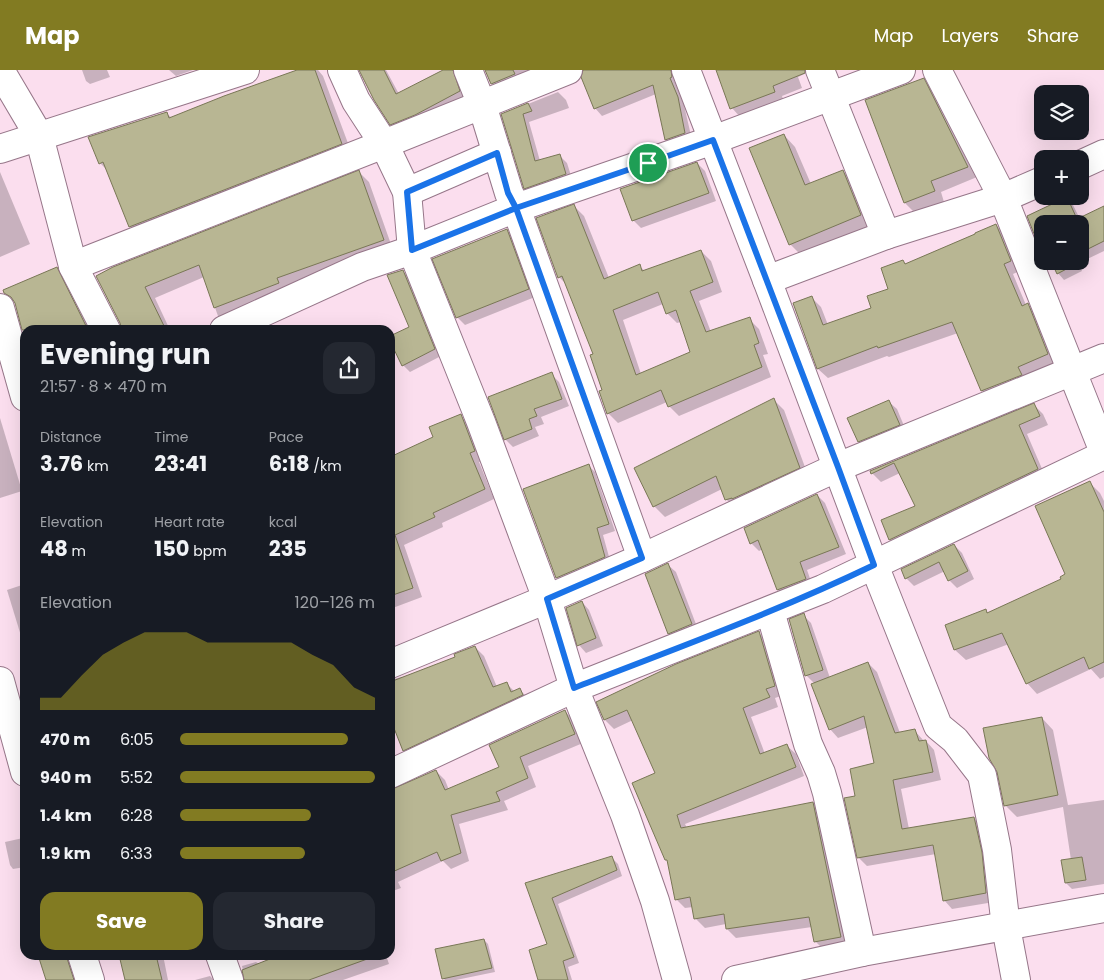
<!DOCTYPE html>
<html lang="en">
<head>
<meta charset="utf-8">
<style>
	body { margin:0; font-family:Poppins,sans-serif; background:#242831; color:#f1f3f6; height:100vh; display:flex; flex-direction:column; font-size:19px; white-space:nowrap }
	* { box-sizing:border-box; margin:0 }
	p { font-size:16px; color:#9ea1a6 }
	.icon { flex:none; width:28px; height:28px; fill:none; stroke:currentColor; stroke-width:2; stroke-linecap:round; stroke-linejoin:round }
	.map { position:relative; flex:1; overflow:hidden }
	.side { position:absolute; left:20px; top:255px; width:375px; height:635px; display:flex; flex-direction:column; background:#171b24; border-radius:15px; box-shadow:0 5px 20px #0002 }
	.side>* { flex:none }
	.tools { position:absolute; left:1034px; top:15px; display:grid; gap:10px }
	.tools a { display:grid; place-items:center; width:55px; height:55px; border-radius:10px; background:#171b24; box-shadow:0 5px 20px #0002; font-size:25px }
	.pin { position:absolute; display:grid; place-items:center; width:42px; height:42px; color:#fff; margin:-21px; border:2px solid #fff; border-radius:50%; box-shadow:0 1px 5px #0007 }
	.round { display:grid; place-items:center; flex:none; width:52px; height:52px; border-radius:15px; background:#242831 }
	.summary { display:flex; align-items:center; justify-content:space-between; height:85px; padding:0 20px }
	h1 { font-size:28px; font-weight:700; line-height:38px }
	.stats { display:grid; grid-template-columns:repeat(3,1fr); gap:8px; height:85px; padding:5px 20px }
	.stats div { display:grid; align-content:center }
	.stats b { font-size:21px; font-weight:700 }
	.stats small { font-size:14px; font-weight:400 }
	.stats p { font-size:14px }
	.chart { height:140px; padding:10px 20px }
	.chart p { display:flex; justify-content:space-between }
	.chart svg { width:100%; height:90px; margin-top:5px; fill:#827b22; opacity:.7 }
	.button { display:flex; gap:10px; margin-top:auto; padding:10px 20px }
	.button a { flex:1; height:58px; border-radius:15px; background:#827b22; color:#fff; font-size:20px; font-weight:700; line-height:58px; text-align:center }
	.button a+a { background:#242831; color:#f1f3f6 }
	ul { padding:0 20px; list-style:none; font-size:16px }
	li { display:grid; grid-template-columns:80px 60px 1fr; align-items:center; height:38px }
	li i { height:12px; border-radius:6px; background:#827b22 }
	header { display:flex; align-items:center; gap:30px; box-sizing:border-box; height:70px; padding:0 25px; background:#827b22; color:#fff }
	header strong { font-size:24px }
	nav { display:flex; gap:28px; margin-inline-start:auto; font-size:18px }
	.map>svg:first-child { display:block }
</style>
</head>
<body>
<header>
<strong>Map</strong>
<nav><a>Map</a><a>Layers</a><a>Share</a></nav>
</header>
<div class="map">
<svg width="1104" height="910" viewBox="0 0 1104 910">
	<rect width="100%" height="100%" fill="#fbdeee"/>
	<g fill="#0003" fill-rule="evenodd">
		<path d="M82 0H107L110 7 90 14 86 11Z"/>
		<path d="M169 0H193L176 6Z"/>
		<path d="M300 0H318L323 6 352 84 140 166 130 156 109 102 100 93 166 43 172 48Z"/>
		<path d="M360 0H386L399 24 445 0H458L467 29 399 62 391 54Z"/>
		<path d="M486 0H555L502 24 492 14Z"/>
		<path d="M594 0H670L684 35 692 70 673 77 666 69 656 24 602 46 595 38Z"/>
		<path d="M718 0H813L798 7 802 18 782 26 784 32 741 48 732 38Z"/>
		<path d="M923 10 934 20 977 107 941 122 944 132 915 143 905 133 866 31Z"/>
		<path d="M558 22 566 30 569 38 529 52 540 91 560 86 567 93 573 112 533 126 525 118 503 44Z"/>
		<path d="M784 65 795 77 811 114 843 101 854 113 872 157 802 186 790 174Z"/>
		<path d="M697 93 705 101 716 131 641 158 633 150Z"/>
		<path d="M0 102 30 174 0 187Z"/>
		<path d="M359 102 369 112 393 180 228 256 218 246 204 207 155 228 170 260H123L121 252 97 206Z"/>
		<path d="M1067 129 1073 135 1080 149 1104 138V181L1079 193 1082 201 1064 210 1058 203 1052 191H1080V154H1042V179L1028 146Z"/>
		<path d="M574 136 584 146 609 208 639 196 645 201 701 181 711 191 722 222 699 231 711 262 749 249 759 259 768 284 763 285 771 307 679 346 669 336 667 332 618 353 608 343 604 320 595 285 567 215 559 207ZM663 234 667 243 677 253 681 252 692 283 641 304 623 250Z"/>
		<path d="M996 155 1006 165 1020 201 1013 204 1026 235H1028L1037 244 1057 294 992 330 982 321 958 263 889 287 887 286 828 308 818 299 794 234 812 228 821 237 828 255 872 238 890 220 903 192 906 194Z"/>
		<path d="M507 160 514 168 535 227 465 255 457 247Z"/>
		<path d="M57 198 68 210 93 260H25V265L16 234 5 222Z"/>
		<path d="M403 201 409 208 441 286 410 302 403 295 390 268 410 258Z"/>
		<path d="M551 304 559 312 569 336 541 347 544 354 535 357 539 366 513 377 505 369Z"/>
		<path d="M774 330 784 340 809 408 737 440 726 429 722 419 665 447 654 436Z"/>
		<path d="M889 332 897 339 907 363 866 379 859 371Z"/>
		<path d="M1034 335 1043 344 1048 355 1027 364 1046 408 899 478 890 470 882 451 916 437 900 403 881 412 871 402Z"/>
		<path d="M461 346 470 356 484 391 479 392 494 429 442 453 443 457 404 475 422 527 390 539V388L435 368Z"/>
		<path d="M0 348 22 421 0 428Z"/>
		<path d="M588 395 595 402 615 461 603 465 611 494 564 514 557 507Z"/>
		<path d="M1090 413 1100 423 1104 431V607L1100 609 1091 599 1037 624 1027 613 1009 574 966 590 955 580 946 555 986 541 989 544 1063 510 1067 505Z"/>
		<path d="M817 425 825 433 846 484 807 500 813 517 786 528 778 520 763 479 759 481 751 473Z"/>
		<path d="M954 475 962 483 974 509 957 518 949 510 945 501 914 516 906 508Z"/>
		<path d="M668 495 676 502 699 562 677 571 669 563Z"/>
		<path d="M25 514V579L7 520Z"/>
		<path d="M582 532 589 540 603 576 586 583 579 575Z"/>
		<path d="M803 545 811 553 830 608 868 593 877 602 900 663 914 660 924 671H926L934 680 941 710 901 719 909 759 974 748 983 757 994 832 952 839 944 830 936 784 867 796 858 787 857 727 876 694 868 657 838 668 830 659 815 614 806 605Z"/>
		<path d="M759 563 768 572 784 625 775 628 778 637 751 647 765 684 786 675 796 684 804 706 685 754 687 758 813 733 822 742 849 876 824 880 815 871 812 857 736 868 727 859 726 854 705 858 696 849 693 837 685 838 676 829 668 792 666 789 657 704 633 650 614 659 605 650Z"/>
		<path d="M475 577 484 586 497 617 506 613 515 622 520 620 529 629 413 689 404 680 397 662 390 665V610L402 607 404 608 457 588Z"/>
		<path d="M565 641 573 650 583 673 528 696 536 717 504 731 508 740 459 754 469 791 451 799 443 791 398 812 401 818 390 822V720L436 701 445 710 449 720 500 698Z"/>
		<path d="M1042 648 1053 660 1068 735 1104 730V814L1072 819 1066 813 1071 790 1063 737 1017 747 1005 735Z"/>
		<path d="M23 768 25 770V797L13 799 10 795 5 772Z"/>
		<path d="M612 788 618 794 622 806 558 834 579 893 568 897 572 910H540L549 875 527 814Z"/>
		<path d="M484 870 488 874 495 902 456 910H445L443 908Z"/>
		<path d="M120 885H163L168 910H126Z"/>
		<path d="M283 885H386L389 894 343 910H245L242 896 256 892 259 894Z"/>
		<path d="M210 906 214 910H195Z"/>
	</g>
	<g fill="#b8b693" stroke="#797756" fill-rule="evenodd">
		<path d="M297 0H315L342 74 129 157 103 92 99 94 88 67 167 42 169 48 224 26Z"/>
		<path d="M359 0H384L396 24 443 0H453L460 21 415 45 390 55 374 30Z"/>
		<path d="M485 0H513L515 4 491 14Z"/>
		<path d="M583 0H671L672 7 670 8 678 27 685 63 665 70 653 15 594 39 581 7Z"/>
		<path d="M716 0H805V3L773 16 775 22 730 39Z"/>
		<path d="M924 8 968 97 931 111 935 121 904 133 865 30Z"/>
		<path d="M528 33 532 41 523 44 535 91 560 84 566 104 524 119 501 44Z"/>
		<path d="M784 64 805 115 843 100 861 145 789 175 749 78Z"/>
		<path d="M697 92 709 123 632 151 620 119Z"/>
		<path d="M359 100 384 170 277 208 279 213 214 238 199 195 145 217 166 260H122L120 253 96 206 113 197Z"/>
		<path d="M1067 127 1077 149 1104 136V171L1080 183V154H1042V178L1040 179 1027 146Z"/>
		<path d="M574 134 604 209 640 194 642 201 701 180 713 212 690 221 706 262 750 247 759 273 754 275 762 297 668 337 661 320 607 344 599 321 602 320 590 285 593 284 562 206 558 208 536 148ZM658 222 666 244 676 240 690 282 636 305 613 240Z"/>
		<path d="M996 154 1011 191 1004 194 1022 236 1028 233 1048 284 1018 297 1022 305 981 321 952 252 878 278 877 276 817 299 793 233 812 226 823 255 871 238 867 226 888 219 881 198 903 190 905 194 975 164V163Z"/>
		<path d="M507 159 529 219 456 248 432 189Z"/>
		<path d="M1051 191H1075L1076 194 1057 204Z"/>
		<path d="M57 197 88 260H22L15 233 11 227 4 223 3 220Z"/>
		<path d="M403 200 435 279 402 296 390 271V266L409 257 387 205Z"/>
		<path d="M552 302 562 329 534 339 537 346 529 349 532 359 504 370 488 327Z"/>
		<path d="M774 328 800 398 732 429V428L725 430 716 406 653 437 634 398Z"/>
		<path d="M889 330 900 355 858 372 847 348Z"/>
		<path d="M1034 333 1040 346 1019 355 1038 399 889 470 881 450 915 436 894 393 871 404 870 401Z"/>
		<path d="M461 344 475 381 470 383 485 419 433 443 435 447 395 465 413 518 390 526V387L433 367 429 357Z"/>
		<path d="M589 394 609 454 597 458 605 487 556 508 523 419Z"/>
		<path d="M1090 411 1104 442V592L1089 599 1084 587 1026 614 1002 563 954 580 945 555 986 539 987 543 1061 509 1060 507 1065 504 1035 436Z"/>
		<path d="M817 424 839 477 800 492 806 509 777 520 758 470 750 474 744 458Z"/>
		<path d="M954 474 968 501 948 511 939 492 905 509 901 499Z"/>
		<path d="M668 493 692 554 668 564 645 504Z"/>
		<path d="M582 531 596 568 577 576 566 538Z"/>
		<path d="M804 543 823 600 805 606 789 549Z"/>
		<path d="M759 561 775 616 766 619 770 627 743 638 760 684 787 674 796 697 677 745 681 758 813 732 841 867 814 872 809 847 726 859 724 844 694 849 690 827 675 830 667 790H665L632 713 655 703 627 640 604 650 596 632 676 594Z"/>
		<path d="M475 576 493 617 507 612 511 622 520 618 523 625 403 681 390 648V612L455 587 454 584Z"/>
		<path d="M868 592 895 663 915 659 919 671 926 670 933 702 893 710 902 759 974 747 982 782 986 823 943 831 933 775 857 788 844 728 855 726 850 699 874 693 864 646 829 660 811 614Z"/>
		<path d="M565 640 575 664 520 687 528 708 496 722 500 731 451 745 461 783 441 791 437 782 390 803V720L436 700 445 720 499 697 489 675Z"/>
		<path d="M1042 647 1058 725 1004 736 997 702 989 688 983 658Z"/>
		<path d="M612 786 617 800 552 828 574 887 563 891 568 910H538L529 880 547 874 525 813Z"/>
		<path d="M1082 787 1086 810 1065 813 1061 790Z"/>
		<path d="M484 869 492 898 442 909 435 879Z"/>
		<path d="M38 885H66L74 910H46Z"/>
		<path d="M119 885H156L162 910H125Z"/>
		<path d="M280 885H370V888L309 910H244L242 900Z"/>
	</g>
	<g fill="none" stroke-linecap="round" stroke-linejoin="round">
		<defs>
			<g id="minor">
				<path d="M0 0 39 66 73 196 106 260"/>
				<path d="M342 0 356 31 384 74 407 122 412 180 481 352 547 529 574 618 625 745 655 831 677 910"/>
				<path d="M468 0 482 35 509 123 516 138 642 488"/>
				<path d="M686 0 767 210 886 165 1003 128 1042 111"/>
				<path d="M820 0 886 165"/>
				<path d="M937 0 1003 128 1104 382"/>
				<path d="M0 79 245 0"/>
				<path d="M1080 95 1104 84"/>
				<path d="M407 122 497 83"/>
				<path d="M73 196 384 74 568 0"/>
				<path d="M767 210 874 495 938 656 955 670 982 705 997 780 1006 857 1016 910"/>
				<path d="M0 238 25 327"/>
				<path d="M224 260 362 197 412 180 516 138 713 70 901 0"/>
				<path d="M770 541 808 674 821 703 827 723 862 882"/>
				<path d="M390 594 547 529 642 488 838 397 1104 288"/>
				<path d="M0 611 25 702"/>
				<path d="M390 704 574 618 823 519 1104 385"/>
				<path d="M82 885 90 910"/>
				<path d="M220 885 229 910"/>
			</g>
			<path id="tertiary" d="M736 910 862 882 1104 838"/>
		</defs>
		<use href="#minor" stroke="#967689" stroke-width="30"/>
		<use href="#tertiary" stroke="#967689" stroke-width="30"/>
		<use href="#minor" stroke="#fff" stroke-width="28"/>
		<use href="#tertiary" stroke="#fff" stroke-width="28"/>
	</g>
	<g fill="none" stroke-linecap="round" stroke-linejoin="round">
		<defs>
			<path id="route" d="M648 93 516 138 508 123 497 83 407 122 412 180 516 138 642 488 547 529 574 618C675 579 776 542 874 495L838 397 713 70 648 93"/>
		</defs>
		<use href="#route" stroke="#fff" stroke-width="10"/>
		<use href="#route" stroke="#1a73e8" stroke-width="6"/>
	</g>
</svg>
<div class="tools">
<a><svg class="icon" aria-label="layers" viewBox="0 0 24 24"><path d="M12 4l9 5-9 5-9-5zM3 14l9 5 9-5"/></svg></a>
<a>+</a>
<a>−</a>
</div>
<div class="pin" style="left:648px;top:93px;background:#1e9e55"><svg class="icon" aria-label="arrive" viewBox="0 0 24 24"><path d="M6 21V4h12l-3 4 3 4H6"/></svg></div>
<section class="side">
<div class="summary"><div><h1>Evening run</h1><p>21:57 · 8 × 470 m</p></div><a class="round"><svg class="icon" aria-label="share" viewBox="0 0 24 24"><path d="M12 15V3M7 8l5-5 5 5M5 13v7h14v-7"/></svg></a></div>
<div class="stats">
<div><p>Distance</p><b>3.76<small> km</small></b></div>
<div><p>Time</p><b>23:41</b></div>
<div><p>Pace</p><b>6:18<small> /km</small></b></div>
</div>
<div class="stats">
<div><p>Elevation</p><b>48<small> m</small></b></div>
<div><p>Heart rate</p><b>150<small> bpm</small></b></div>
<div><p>kcal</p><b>235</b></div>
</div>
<div class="chart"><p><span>Elevation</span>120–126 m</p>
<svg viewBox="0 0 160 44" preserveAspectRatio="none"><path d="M0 44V38L10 38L20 27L30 17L40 11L50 6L60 6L70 6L80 11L90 11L100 11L110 11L120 11L130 17L140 22L150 33L160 38V44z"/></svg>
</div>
<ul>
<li><b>470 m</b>6:05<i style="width:86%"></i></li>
<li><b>940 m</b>5:52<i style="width:100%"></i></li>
<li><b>1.4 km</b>6:28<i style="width:67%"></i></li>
<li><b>1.9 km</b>6:33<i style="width:64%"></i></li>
</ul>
<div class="button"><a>Save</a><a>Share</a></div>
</section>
</div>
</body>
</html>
